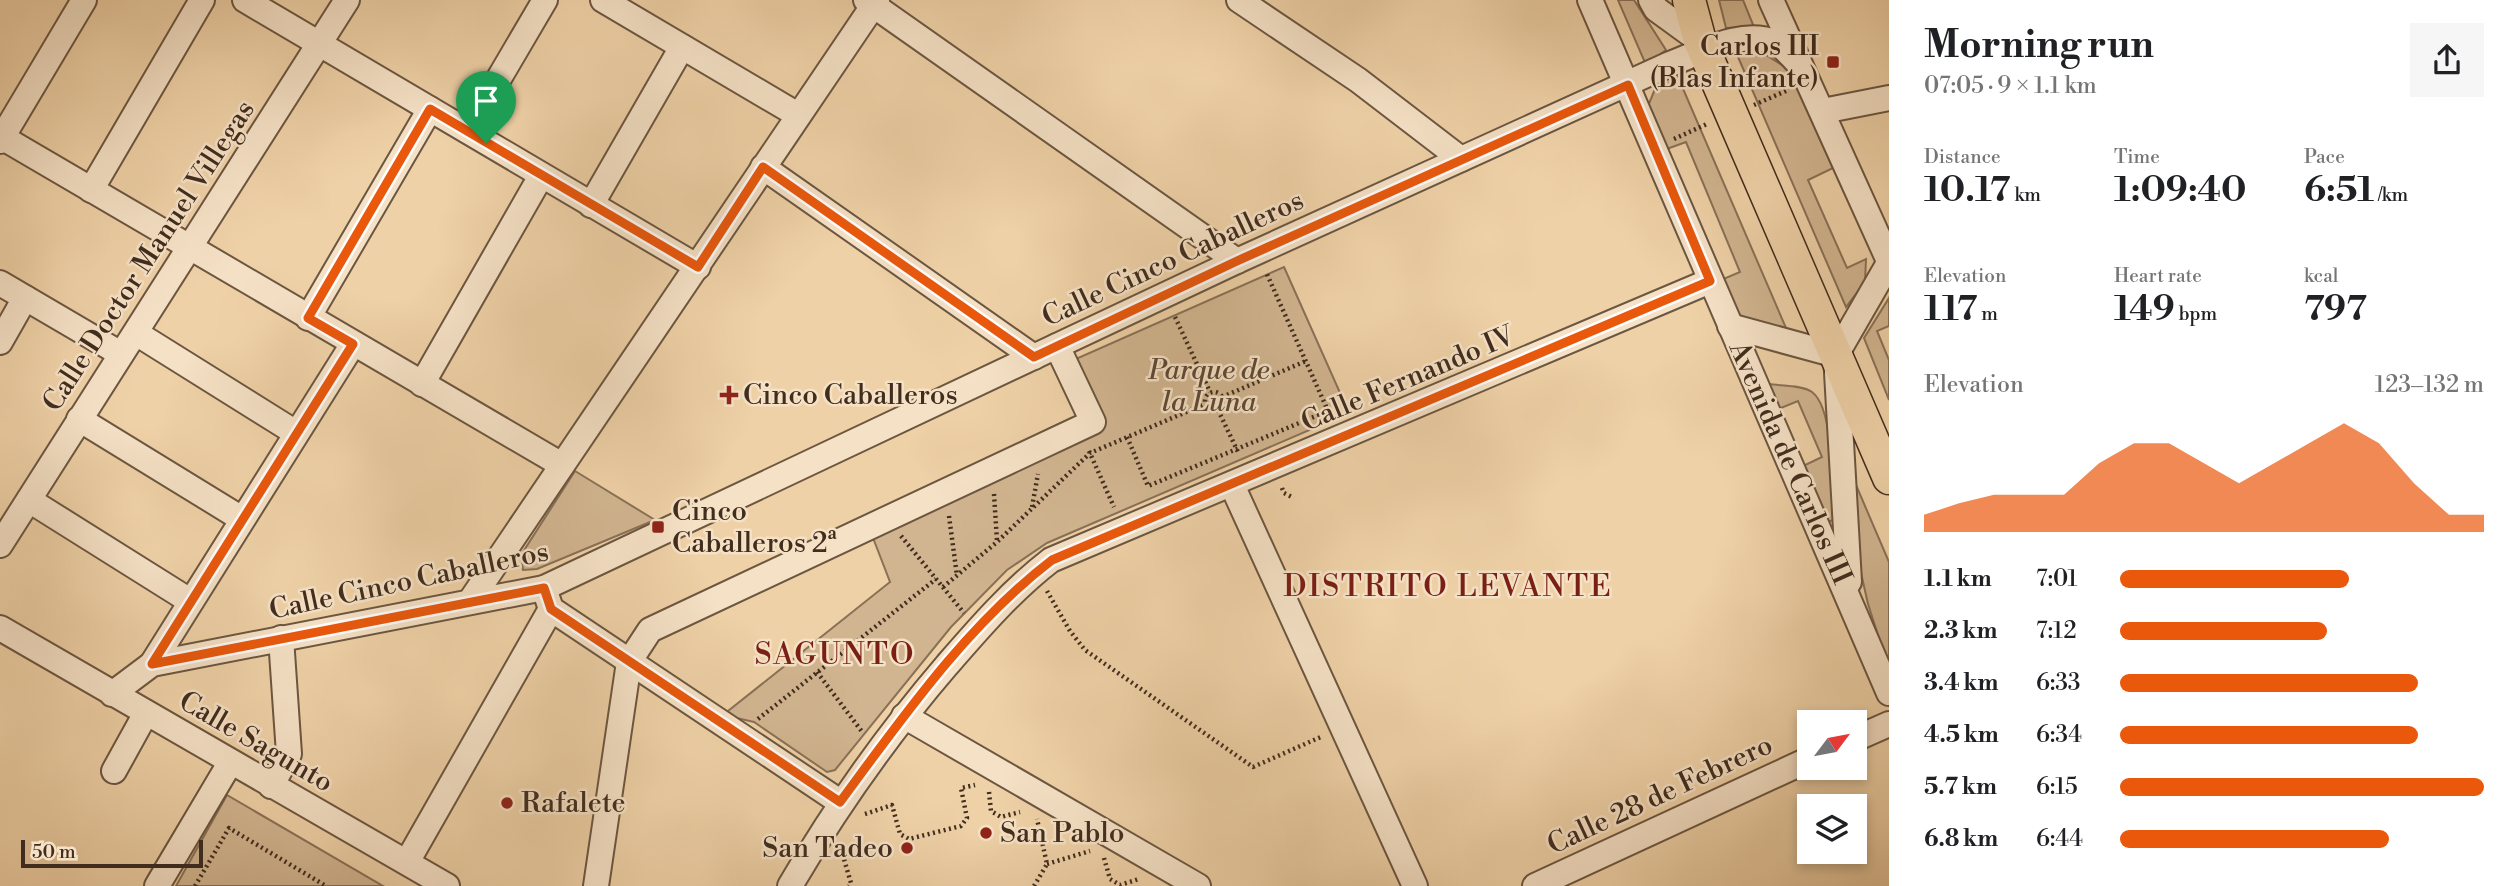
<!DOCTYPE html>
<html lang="en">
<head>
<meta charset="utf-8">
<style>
	body { margin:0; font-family:"Libre Bodoni",serif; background:#f6f6f6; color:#202124; height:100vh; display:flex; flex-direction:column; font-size:26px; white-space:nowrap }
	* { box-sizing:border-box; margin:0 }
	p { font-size:23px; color:#757577 }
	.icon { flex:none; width:38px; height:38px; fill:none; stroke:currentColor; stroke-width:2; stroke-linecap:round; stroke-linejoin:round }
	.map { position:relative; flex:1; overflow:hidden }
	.panel { display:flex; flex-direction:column; background:#fff; width:630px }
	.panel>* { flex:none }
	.needle { width:46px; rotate:58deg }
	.buttons { position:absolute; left:1797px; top:710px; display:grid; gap:14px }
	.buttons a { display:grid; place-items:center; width:70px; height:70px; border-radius:0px; background:#fff; box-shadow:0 4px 10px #0003; font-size:35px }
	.scale { position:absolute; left:21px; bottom:18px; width:182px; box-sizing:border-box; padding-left:7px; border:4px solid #412d1e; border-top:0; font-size:19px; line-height:24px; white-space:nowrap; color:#412d1e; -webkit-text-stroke:5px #f5e1c6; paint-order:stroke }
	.pin { position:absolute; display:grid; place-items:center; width:60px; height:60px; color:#fff; margin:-72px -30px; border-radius:50% 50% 50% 0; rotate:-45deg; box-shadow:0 0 7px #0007 }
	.pin .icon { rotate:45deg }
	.round { display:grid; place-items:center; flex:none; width:74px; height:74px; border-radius:0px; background:#f6f6f6 }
	.headline { display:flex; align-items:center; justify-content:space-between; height:119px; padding:0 35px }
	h1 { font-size:38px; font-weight:700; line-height:52px }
	.metrics { display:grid; grid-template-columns:repeat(3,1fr); gap:10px; height:119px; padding:7px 35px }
	.metrics div { display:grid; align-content:center }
	.metrics b { font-size:35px; font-weight:700 }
	.metrics small { font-size:19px; font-weight:400 }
	.metrics p { font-size:19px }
	.chart { height:196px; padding:14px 35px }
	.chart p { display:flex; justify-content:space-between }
	.chart svg { width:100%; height:126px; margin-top:7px; fill:#ea580c; opacity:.7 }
	ul { padding:0 35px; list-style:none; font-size:23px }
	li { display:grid; grid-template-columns:112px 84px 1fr; align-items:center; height:52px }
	li i { height:18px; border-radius:9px; background:#ea580c }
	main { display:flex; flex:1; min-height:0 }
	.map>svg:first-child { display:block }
</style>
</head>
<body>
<main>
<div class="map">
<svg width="1889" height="886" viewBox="0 0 1889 886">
	<rect width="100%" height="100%" fill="#efd1a7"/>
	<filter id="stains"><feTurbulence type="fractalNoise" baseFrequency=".00286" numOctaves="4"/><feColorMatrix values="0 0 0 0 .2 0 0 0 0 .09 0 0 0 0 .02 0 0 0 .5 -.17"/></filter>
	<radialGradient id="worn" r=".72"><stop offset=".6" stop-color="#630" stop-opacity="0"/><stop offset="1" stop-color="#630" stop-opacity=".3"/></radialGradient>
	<g fill="#d1b590" stroke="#897157" stroke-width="2">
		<path d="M1618 0H1634L1666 50 1646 65Z"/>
		<path d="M1719 0H1743L1754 27 1726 28Z"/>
		<path d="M1735 50 1766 55 1790 70 1833 168 1808 180 1847 268 1866 259 1865 282 1846 307Z"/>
		<path d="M1673 75 1678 77 1786 328 1784 332 1734 314 1721 280 1740 272 1686 142 1664 150 1648 106 1655 89Z"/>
		<path d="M1284 267 1349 413 1047 543 1007 570 951 627 835 770 827 772 754 722 723 715 890 582 870 530 1097 423 1069 362Z"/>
		<path d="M1889 298V326L1877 331 1889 360V400L1864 338Z"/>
		<path d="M1769 384C1781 386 1802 385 1812 392 1835 409 1832 492 1833 520L1828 522 1801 467 1822 457 1798 401 1776 410Z"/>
		<path d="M575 471 655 520 537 569 523 570 521 555Z"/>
		<path d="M1853 478 1889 562V669L1868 604 1859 564Z"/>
		<path d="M227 795 383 886H176Z"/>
	</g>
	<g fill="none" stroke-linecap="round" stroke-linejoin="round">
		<defs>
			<g id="minor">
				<path d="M245 0 698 267"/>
				<path d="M603 0 798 115"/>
				<path d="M866 0 1237 261"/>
				<path d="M1239 0 1358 80 1461 159"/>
				<path d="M1590 0 1889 693"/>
				<path d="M1651 0 1656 9 1700 41"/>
				<path d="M1771 0 1889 261"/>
				<path d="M1823 111 1889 98"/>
				<path d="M468 131 545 0"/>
				<path d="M0 136 562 465"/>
				<path d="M0 141 84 0"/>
				<path d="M763 167 1034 357"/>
				<path d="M91 190 202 0"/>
				<path d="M591 205 682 47"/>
				<path d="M0 283 121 354"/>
				<path d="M308 318 430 109"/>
				<path d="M1730 326 1836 355"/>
				<path d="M136 333 296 433"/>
				<path d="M0 342 25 298"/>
				<path d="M422 384 541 176"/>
				<path d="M79 419 242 519"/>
				<path d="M1232 485 1415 886"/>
				<path d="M29 500 190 601"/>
				<path d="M0 545 347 0"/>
				<path d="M1849 582 1836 355 1889 263"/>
				<path d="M544 588 551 609 840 802"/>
				<path d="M471 600 877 0"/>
				<path d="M0 628 447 886"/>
				<path d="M152 664 353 344"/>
				<path d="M112 694 152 664 544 588 1237 261 1670 64C1702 52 1742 28 1777 43 1784 47 1791 56 1797 62"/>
				<path d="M904 716 1198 886"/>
				<path d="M1855 739 1889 724"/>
				<path d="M114 771 146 713"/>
				<path d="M271 786 289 754 281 638"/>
				<path d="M407 862 551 609"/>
				<path d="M157 886 230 763"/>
				<path d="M596 886 629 662 650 630 1093 422 1057 346"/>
				<path d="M790 886C836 807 887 735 947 665 980 627 1011 591 1051 560L1710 281"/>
				<path d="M1535 886 1810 759"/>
			</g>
			<path id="major" d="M1689 0 1700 41 1889 478"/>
		</defs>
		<use href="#minor" stroke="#6c5640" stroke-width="28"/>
		<use href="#major" stroke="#412d1e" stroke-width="35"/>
		<g stroke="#412d1e" stroke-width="4.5" stroke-dasharray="2 3.5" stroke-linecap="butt">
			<path d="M1754 105 1788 90"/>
			<path d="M1674 139 1707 124"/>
			<path d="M1175 317 1210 392"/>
			<circle cx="1214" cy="401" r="9"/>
			<path d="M1222 397 1306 361"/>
			<path d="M1218 410 1238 452"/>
			<path d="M1127 437 1148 486 1328 411 1266 272"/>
			<path d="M1089 451 1114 507"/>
			<path d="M1282 488 1284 493 1294 498"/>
			<path d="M994 494 997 541"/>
			<path d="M1032 507 1038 474"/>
			<path d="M949 516 957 576"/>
			<path d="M901 536 964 613"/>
			<path d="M943 587 997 542 1090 453 1205 404"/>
			<path d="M1047 591 1070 631 1085 650 1253 767 1323 736"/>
			<path d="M817 672 863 733"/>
			<path d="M758 719 936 579"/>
			<path d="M989 792 991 811 1001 817 1020 812"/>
			<path d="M865 814 892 805 900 834 909 839 961 826 967 818 961 788 975 785"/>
			<path d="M841 849 851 883 849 886"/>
			<path d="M1104 858 1110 879 1120 885 1139 879"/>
			<path d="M1047 864 1090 851"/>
			<path d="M195 886 229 828 326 886"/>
			<path d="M1034 886 1047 864 1037 819"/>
		</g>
		<use href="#minor" stroke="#f5e1c6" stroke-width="24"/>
		<use href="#major" stroke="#efd1a7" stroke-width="32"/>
	</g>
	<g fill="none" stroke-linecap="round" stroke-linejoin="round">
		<defs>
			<path id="route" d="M1628 85 1710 281 1052 560C967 625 903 717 840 802L551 609 544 588 152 664 353 344 308 318 430 109 698 267 763 167 1034 357 1237 261Z"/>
		</defs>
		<use href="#route" stroke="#fff" stroke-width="14"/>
		<use href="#route" stroke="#ea580c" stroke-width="9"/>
	</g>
	<g fill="#8f2418" stroke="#f5e1c6" stroke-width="2.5">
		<rect x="1826" y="55" width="14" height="14" rx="3.5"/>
		<path d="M725.5 384.5h7v7h7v7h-7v7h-7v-7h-7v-7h7z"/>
		<rect x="651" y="520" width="14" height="14" rx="3.5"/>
		<circle cx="507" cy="803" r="7"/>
		<circle cx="986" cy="833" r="7"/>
		<circle cx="907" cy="848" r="7"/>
	</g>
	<g text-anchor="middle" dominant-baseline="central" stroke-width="5" stroke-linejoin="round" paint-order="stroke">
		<g font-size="28" fill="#412d1e" stroke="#f5e1c6" text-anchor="start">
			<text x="1819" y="46" text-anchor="end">Carlos III<tspan x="1819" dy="32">(Blas Infante)</tspan></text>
			<text x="743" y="395">Cinco Caballeros</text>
			<text x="672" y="511">Cinco<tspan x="672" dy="32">Caballeros 2ª</tspan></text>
			<text x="521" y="803">Rafalete</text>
			<text x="1000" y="833">San Pablo</text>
			<text x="893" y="848" text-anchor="end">San Tadeo</text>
		</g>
		<g font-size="28" fill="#412d1e" stroke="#f5e1c6">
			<text transform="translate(149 256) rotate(-57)">Calle Doctor Manuel Villegas</text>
			<text transform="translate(1173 259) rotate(-25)">Calle Cinco Caballeros</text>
			<text transform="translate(1408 379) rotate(-23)">Calle Fernando IV</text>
			<text transform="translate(1790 463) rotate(66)">Avenida de Carlos III</text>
			<text transform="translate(409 581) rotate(-12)">Calle Cinco Caballeros</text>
			<text transform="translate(256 742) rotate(30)">Calle Sagunto</text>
			<text transform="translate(1660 795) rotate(-25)">Calle 28 de Febrero</text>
		</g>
		<g font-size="28" font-style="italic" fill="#5e4835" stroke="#f5e1c6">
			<text x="1209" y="370">Parque de<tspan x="1209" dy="32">la Luna</tspan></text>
		</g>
		<g font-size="30" letter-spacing="2" fill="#7a1f14" stroke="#f5e1c6">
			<text x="1448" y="587">DISTRITO LEVANTE</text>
			<text x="835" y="655">SAGUNTO</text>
		</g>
	</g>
	<rect width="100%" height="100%" filter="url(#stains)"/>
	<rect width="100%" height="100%" fill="url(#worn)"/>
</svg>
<div class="buttons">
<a><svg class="needle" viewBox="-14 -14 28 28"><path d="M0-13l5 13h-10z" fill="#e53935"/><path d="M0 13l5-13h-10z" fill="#757577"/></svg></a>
<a><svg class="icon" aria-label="layers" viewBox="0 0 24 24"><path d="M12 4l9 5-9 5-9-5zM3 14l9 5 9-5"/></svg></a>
</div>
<div class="scale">50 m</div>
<div class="pin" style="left:486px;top:143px;background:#1e9e55"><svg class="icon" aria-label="arrive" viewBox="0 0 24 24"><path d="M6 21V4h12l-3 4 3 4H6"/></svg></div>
</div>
<section class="panel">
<div class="headline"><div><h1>Morning run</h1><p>07:05 · 9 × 1.1 km</p></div><a class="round"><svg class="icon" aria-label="share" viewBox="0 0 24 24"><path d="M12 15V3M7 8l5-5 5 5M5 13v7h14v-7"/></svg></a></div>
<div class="metrics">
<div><p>Distance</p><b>10.17<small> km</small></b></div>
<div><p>Time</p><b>1:09:40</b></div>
<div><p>Pace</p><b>6:51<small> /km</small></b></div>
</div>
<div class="metrics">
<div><p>Elevation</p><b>117<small> m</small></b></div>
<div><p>Heart rate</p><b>149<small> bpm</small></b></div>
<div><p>kcal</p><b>797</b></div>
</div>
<div class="chart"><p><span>Elevation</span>123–132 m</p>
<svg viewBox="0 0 160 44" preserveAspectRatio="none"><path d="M0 44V38L10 34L20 31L30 31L40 31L50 20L60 13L70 13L80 20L90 27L100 20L110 13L120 6L130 13L140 27L150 38L160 38V44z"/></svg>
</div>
<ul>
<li><b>1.1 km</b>7:01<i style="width:63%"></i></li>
<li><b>2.3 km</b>7:12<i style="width:57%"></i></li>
<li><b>3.4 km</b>6:33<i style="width:82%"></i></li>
<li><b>4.5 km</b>6:34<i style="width:82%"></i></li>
<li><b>5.7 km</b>6:15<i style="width:100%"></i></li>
<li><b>6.8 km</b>6:44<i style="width:74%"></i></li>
</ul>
</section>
</main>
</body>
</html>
